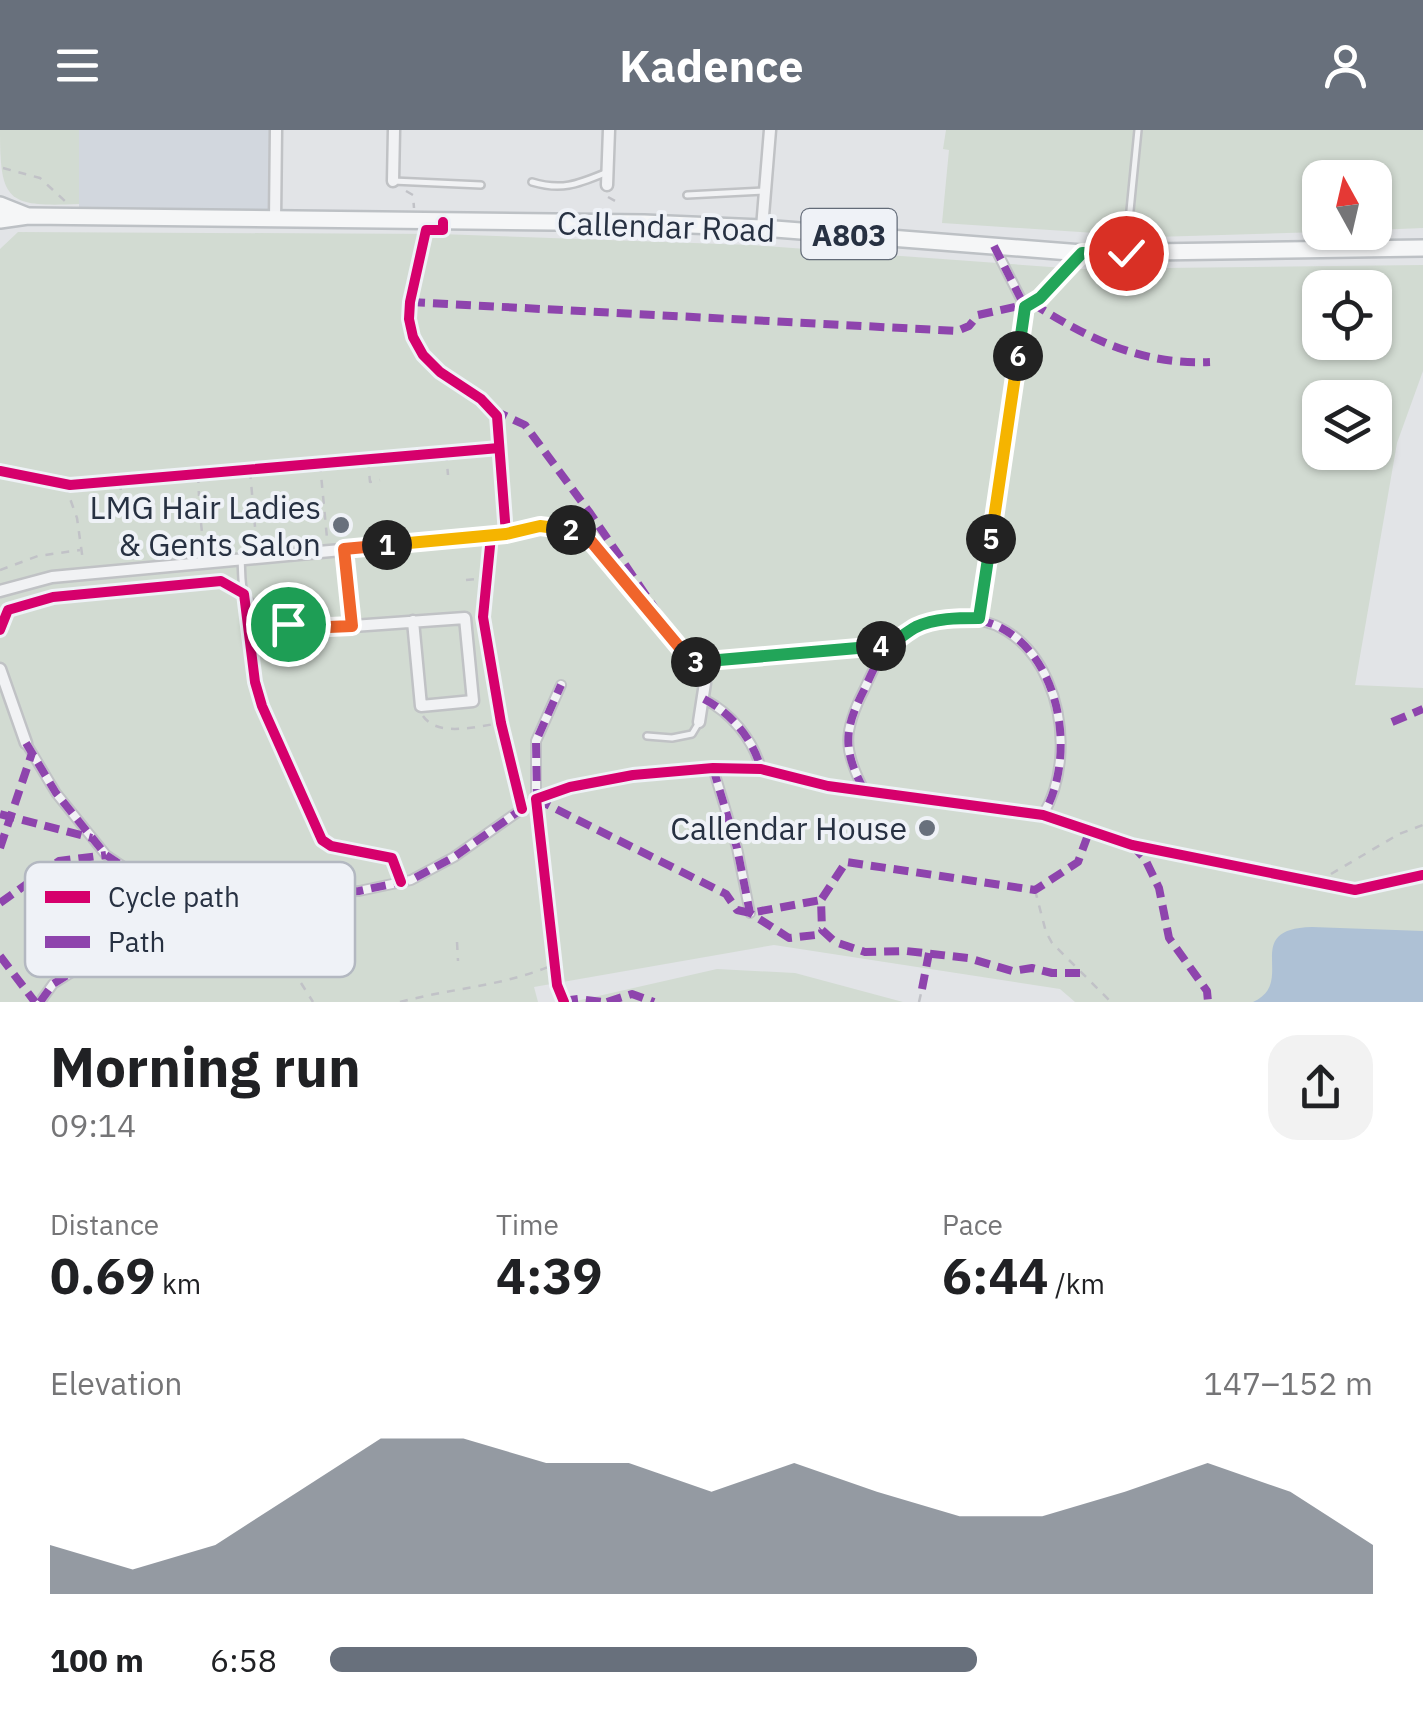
<!DOCTYPE html>
<html lang="en">
<head>
<meta charset="utf-8">
<style>
	body { margin:0; font-family:"IBM Plex Sans",sans-serif; background:#f2f2f2; color:#202124; height:100vh; display:flex; flex-direction:column; font-size:38px; white-space:nowrap }
	* { box-sizing:border-box; margin:0 }
	p { font-size:32px; color:#757577 }
	.icon { flex:none; width:55px; height:55px; fill:none; stroke:currentColor; stroke-width:2; stroke-linecap:round; stroke-linejoin:round }
	.map { position:relative; height:872px; overflow:hidden }
	.details { display:flex; flex-direction:column; background:#fff; flex:1 }
	.details>* { flex:none }
	.needle { width:65px; rotate:352deg }
	.tools { position:absolute; left:1302px; top:30px; display:grid; gap:20px }
	.tools a { display:grid; place-items:center; width:90px; height:90px; border-radius:20px; background:#fff; box-shadow:0 2px 8px #0004; font-size:50px }
	.pin { position:absolute; display:grid; place-items:center; width:85px; height:85px; color:#fff; margin:-42px; border:5px solid #fff; border-radius:50%; box-shadow:0 2px 10px #0007 }
	.km { position:absolute; width:50px; height:50px; margin:-25px; border-radius:50%; background:#222; color:#fff; font-size:28px; line-height:50px; text-align:center }
	.round { display:grid; place-items:center; flex:none; width:105px; height:105px; border-radius:30px; background:#f2f2f2 }
	.overview { display:flex; align-items:center; justify-content:space-between; height:170px; padding:0 50px }
	h1 { font-size:55px; font-weight:700; line-height:75px }
	.metrics { display:grid; grid-template-columns:repeat(3,1fr); gap:15px; height:170px; padding:10px 50px }
	.metrics div { display:grid; align-content:center }
	.metrics b { font-size:50px; font-weight:700 }
	.metrics small { font-size:28px; font-weight:400 }
	.metrics p { font-size:28px }
	.chart { height:280px; padding:20px 50px }
	.chart p { display:flex; justify-content:space-between }
	.chart svg { width:100%; height:180px; margin-top:10px; fill:#68707c; opacity:.7 }
	ul { padding:0 50px; list-style:none; font-size:32px }
	li { display:grid; grid-template-columns:160px 120px 1fr; align-items:center; height:75px }
	li i { height:25px; border-radius:12px; background:#68707c }
	header { display:flex; justify-content:space-between; align-items:center; height:130px; padding:0 50px; background:#68707c; color:#fff; font-size:45px; font-weight:700 }
	.map>svg:first-child { display:block }
</style>
</head>
<body>
<header><svg class="icon" aria-label="menu" viewBox="0 0 24 24"><path d="M4 6h16M4 12h16M4 18h16"/></svg>Kadence<svg class="icon" aria-label="person" viewBox="0 0 24 24"><circle cx="12" cy="8" r="4"/><path d="M4 21q1-7 8-7t8 7"/></svg></header>
<div class="map">
<svg width="1423" height="872" viewBox="0 0 1423 872">
	<rect width="100%" height="100%" fill="#e2e4e7"/>
	<path fill="#d2d7de" d="M79 0H277L275 90 79 87Z"/>
	<g fill="#d2dbd2" fill-rule="evenodd">
		<path d="M0 0H79V74C7 77 0 72 0 0Z"/>
		<path d="M946 0H1423V98L1375 100V48H1320V102L1155 107 942 93 949 20 943 19Z"/>
		<path d="M18 102 440 104 751 115 1078 139 1423 135V241L1397 313 1355 555 1423 558V872H1075L1060 859 774 815 534 857 538 872H0V119ZM1320 158H1375V212H1320ZM1320 268H1375V322H1320Z"/>
		<path d="M717 839 795 843 903 872H572Z"/>
	</g>
	<path fill="#aec1d5" d="M1312 797 1423 801V872H1253C1298 852 1239 799 1312 797Z"/>
	<g fill="none" stroke-linecap="round" stroke-linejoin="round">
		<defs>
			<g id="service">
				<path d="M393 51 481 55"/>
				<path d="M532 52C562 61 578 54 605 43"/>
				<path d="M687 65 765 61"/>
				<path d="M1126 121 1138 0"/>
				<path d="M241 430C242 440 241 453 244 462 248 473 258 478 267 483 296 499 320 499 353 496L344 422"/>
				<path d="M647 606 672 608 692 604 698 594"/>
			</g>
			<g id="pedestrian">
				<path d="M994 116 1025 177 1040 168 1081 125"/>
				<path d="M979 488 1025 177"/>
				<path d="M692 533 889 516"/>
				<path d="M704 569C731 583 753 609 761 639"/>
				<path d="M26 613 56 663 106 725 146 752 192 767 359 761 411 750 454 727 536 669 570 657 633 645 713 638 761 639 828 656 1043 685 1132 715 1355 760 1423 745"/>
				<path d="M713 638 737 718 750 783"/>
				<path d="M864 660C843 620 843 601 864 560 871 545 879 525 891 514 905 501 921 494 939 491 1045 468 1088 608 1043 685"/>
				<path d="M536 669V611L561 555"/>
				<path d="M40 872 53 854 192 767"/>
			</g>
			<g id="minor">
				<path d="M393 51 394 0"/>
				<path d="M607 55 609 0"/>
				<path d="M275 90 276 0"/>
				<path d="M762 98 770 0"/>
				<path d="M0 461 52 447 491 406 553 396 583 405 696 537 705 553 699 592"/>
				<path d="M353 496 465 488 473 571 421 576 413 491"/>
				<path d="M0 539 26 613"/>
			</g>
			<g id="primary">
				<path d="M0 75 25 85"/>
				<path d="M0 90 28 86 644 93 762 98 1082 123 1423 118"/>
			</g>
		</defs>
		<use href="#service" stroke="#c0c2c5" stroke-width="10"/>
		<use href="#pedestrian" stroke="#c0c2c5" stroke-width="12"/>
		<use href="#minor" stroke="#c0c2c5" stroke-width="15"/>
		<use href="#primary" stroke="#bdc1c5" stroke-width="20"/>
		<g stroke="#c1c2c7" stroke-width="2.5" stroke-dasharray="8 8" stroke-linecap="butt">
			<path d="M3 38 40 48 66 72"/>
			<path d="M406 61 413 65 414 78"/>
			<path d="M608 67 617 72V77"/>
			<path d="M446 323 448 345"/>
			<path d="M368 330 370 352 380 350"/>
			<path d="M320 334 327 408"/>
			<path d="M250 341 257 419"/>
			<path d="M198 345 199 366"/>
			<path d="M120 352 122 372 132 371"/>
			<path d="M70 355 68 363 77 388 83 431"/>
			<path d="M201 393 204 421"/>
			<path d="M0 440 38 426 80 420"/>
			<path d="M466 450 486 448"/>
			<path d="M423 586C438 608 478 596 501 593"/>
			<path d="M1331 744 1399 704 1423 695"/>
			<path d="M1035 760 1046 802 1052 813 1111 872"/>
			<path d="M457 812 458 831"/>
			<path d="M301 853 313 872"/>
			<path d="M400 872C452 858 506 856 555 834"/>
			<path d="M919 872 922 859"/>
		</g>
		<use href="#service" stroke="#f1f2f4" stroke-width="5"/>
		<use href="#pedestrian" stroke="#f1f2f4" stroke-width="8"/>
		<use href="#minor" stroke="#f1f2f4" stroke-width="10"/>
		<use href="#primary" stroke="#f5f6f7" stroke-width="15"/>
		<g stroke="#8e44ad" stroke-width="8" stroke-dasharray="15 8" stroke-linecap="butt">
			<path d="M994 116 1025 177 1040 168 1082 123"/>
			<path d="M410 172 957 201 969 196 978 185 1019 176"/>
			<path d="M1032 173C1089 209 1141 235 1210 232"/>
			<path d="M493 280 525 295 590 383 690 530"/>
			<path d="M979 488 1025 177"/>
			<path d="M692 533 889 516"/>
			<path d="M704 569C731 583 753 609 761 639"/>
			<path d="M1392 592 1423 579"/>
			<path d="M26 613 56 663 106 725 146 752 192 767 359 761 411 750 454 727 529 674"/>
			<path d="M713 638 737 718 750 783 789 808 816 805 822 800"/>
			<path d="M864 660C843 620 843 601 864 560 871 545 879 525 891 514 905 501 921 494 939 491 1045 468 1088 608 1043 685"/>
			<path d="M536 669 726 764 737 780 750 783 821 770"/>
			<path d="M537 674 536 611 561 555"/>
			<path d="M0 684 92 708"/>
			<path d="M1132 715 1145 729 1159 758 1169 808 1207 861 1208 872"/>
			<path d="M0 718 32 623"/>
			<path d="M0 773 59 731 106 725"/>
			<path d="M0 826 35 872"/>
			<path d="M1080 843H1052L1032 838 1012 841 968 828 906 821 865 822 835 812 822 800 821 770 846 732 1035 760 1078 732 1089 702"/>
			<path d="M922 859 929 823"/>
			<path d="M563 871 578 869 602 872"/>
			<path d="M40 872 53 854 192 767"/>
			<path d="M607 872 632 864 654 872"/>
		</g>
		<defs>
			<g id="cycleway">
				<path d="M443 92V100H426L410 172 409 189 413 207 423 225 440 242 481 269 497 286 506 404"/>
				<path d="M0 341 70 355 499 318"/>
				<path d="M491 406 483 487 501 593 522 679"/>
				<path d="M0 500 8 480 53 467 221 451 244 464 255 552 262 576 322 710 331 716 392 728 401 752"/>
				<path d="M564 872 557 855 536 669 570 657 633 645 713 638 761 639 828 656 1043 685 1132 715 1355 760 1423 745"/>
			</g>
		</defs>
		<use href="#cycleway" stroke="#eff2f7" stroke-width="16"/>
		<use href="#cycleway" stroke="#d6006c" stroke-width="10"/>
	</g>
	<g fill="none" stroke-linecap="round" stroke-linejoin="round">
		<defs>
			<path id="split-1" d="M288 494 306 498 352 496 344 419 387 415"/>
			<path id="split-2" d="M387 415 506 404 540 396 571 400"/>
			<path id="split-3" d="M571 400 590 410 690 530 696 532"/>
			<path id="split-4" d="M696 532 881 516"/>
			<path id="split-5" d="M881 516C894 515 903 504 916 497 935 488 958 488 979 488L991 409"/>
			<path id="split-6" d="M991 409 1018 226"/>
			<path id="split-7" d="M1018 226 1025 177 1040 168 1082 123H1126"/>
		</defs>
		<use href="#split-1" stroke="#fff" stroke-width="20"/>
		<use href="#split-2" stroke="#fff" stroke-width="20"/>
		<use href="#split-3" stroke="#fff" stroke-width="20"/>
		<use href="#split-4" stroke="#fff" stroke-width="20"/>
		<use href="#split-5" stroke="#fff" stroke-width="20"/>
		<use href="#split-6" stroke="#fff" stroke-width="20"/>
		<use href="#split-7" stroke="#fff" stroke-width="20"/>
		<use href="#split-1" stroke="#f0652b" stroke-width="12"/>
		<use href="#split-2" stroke="#f5b400" stroke-width="12"/>
		<use href="#split-3" stroke="#f0652b" stroke-width="12"/>
		<use href="#split-4" stroke="#22a559" stroke-width="12"/>
		<use href="#split-5" stroke="#22a559" stroke-width="12"/>
		<use href="#split-6" stroke="#f5b400" stroke-width="12"/>
		<use href="#split-7" stroke="#22a559" stroke-width="12"/>
	</g>
	<g fill="#68707c" stroke="#eff2f7" stroke-width="4">
		<circle cx="341" cy="395" r="10"/>
		<circle cx="927" cy="698" r="10"/>
	</g>
	<g text-anchor="middle" dominant-baseline="central" stroke-width="8" stroke-linejoin="round" paint-order="stroke">
		<rect fill="#eff2f7" stroke="#636b78" stroke-width="2.5" x="801.5" y="79" width="95" height="50" rx="8"/>
		<g font-size="30" font-weight="bold" fill="#273142">
			<text x="849" y="104">A803</text>
		</g>
		<g font-size="32" fill="#273142" stroke="#eff2f7">
			<text transform="translate(666 96) rotate(2)">Callendar Road</text>
		</g>
		<g font-size="32" fill="#273142" stroke="#eff2f7" text-anchor="end">
			<text x="321" y="377">LMG Hair Ladies<tspan x="321" dy="37">&amp; Gents Salon</tspan></text>
			<text x="907" y="698">Callendar House</text>
		</g>
	</g>
	<rect x="25" y="732" width="330" height="115" rx="15" fill="#eff2f7" stroke="#b3b8c1" stroke-width="2.5"/>
	<rect x="45" y="761" width="45" height="12" fill="#d6006c"/>
	<rect x="45" y="806" width="45" height="12" fill="#8e44ad"/>
	<g font-size="28" fill="#273142">
		<text x="108" y="777">Cycle path</text>
		<text x="108" y="822">Path</text>
	</g>
</svg>
<div class="tools">
<a><svg class="needle" viewBox="-14 -14 28 28"><path d="M0-13l5 13h-10z" fill="#e53935"/><path d="M0 13l5-13h-10z" fill="#757577"/></svg></a>
<a><svg class="icon" aria-label="locate" viewBox="0 0 24 24"><circle cx="12" cy="12" r="6"/><path d="M12 2v4M12 18v4M2 12h4M18 12h4"/></svg></a>
<a><svg class="icon" aria-label="layers" viewBox="0 0 24 24"><path d="M12 4l9 5-9 5-9-5zM3 14l9 5 9-5"/></svg></a>
</div>
<div class="pin" style="left:288px;top:494px;background:#1e9e55"><svg class="icon" aria-label="arrive" viewBox="0 0 24 24"><path d="M6 21V4h12l-3 4 3 4H6"/></svg></div>
<div class="pin" style="left:1126px;top:123px;background:#d93025"><svg class="icon" aria-label="check" viewBox="0 0 24 24"><path d="M5 12l5 5 9-10"/></svg></div>
<b class="km" style="left:387px;top:415px">1</b>
<b class="km" style="left:571px;top:400px">2</b>
<b class="km" style="left:696px;top:532px">3</b>
<b class="km" style="left:881px;top:516px">4</b>
<b class="km" style="left:991px;top:409px">5</b>
<b class="km" style="left:1018px;top:226px">6</b>
</div>
<section class="details">
<div class="overview"><div><h1>Morning run</h1><p>09:14</p></div><a class="round"><svg class="icon" aria-label="share" viewBox="0 0 24 24"><path d="M12 15V3M7 8l5-5 5 5M5 13v7h14v-7"/></svg></a></div>
<div class="metrics">
<div><p>Distance</p><b>0.69<small> km</small></b></div>
<div><p>Time</p><b>4:39</b></div>
<div><p>Pace</p><b>6:44<small> /km</small></b></div>
</div>
<div class="chart"><p><span>Elevation</span>147–152 m</p>
<svg viewBox="0 0 160 44" preserveAspectRatio="none"><path d="M0 44V32L10 38L20 32L30 19L40 6L50 6L60 12L70 12L80 19L90 12L100 19L110 25L120 25L130 19L140 12L150 19L160 32V44z"/></svg>
</div>
<ul>
<li><b>100 m</b>6:58<i style="width:62%"></i></li>
</ul>
</section>
</body>
</html>
